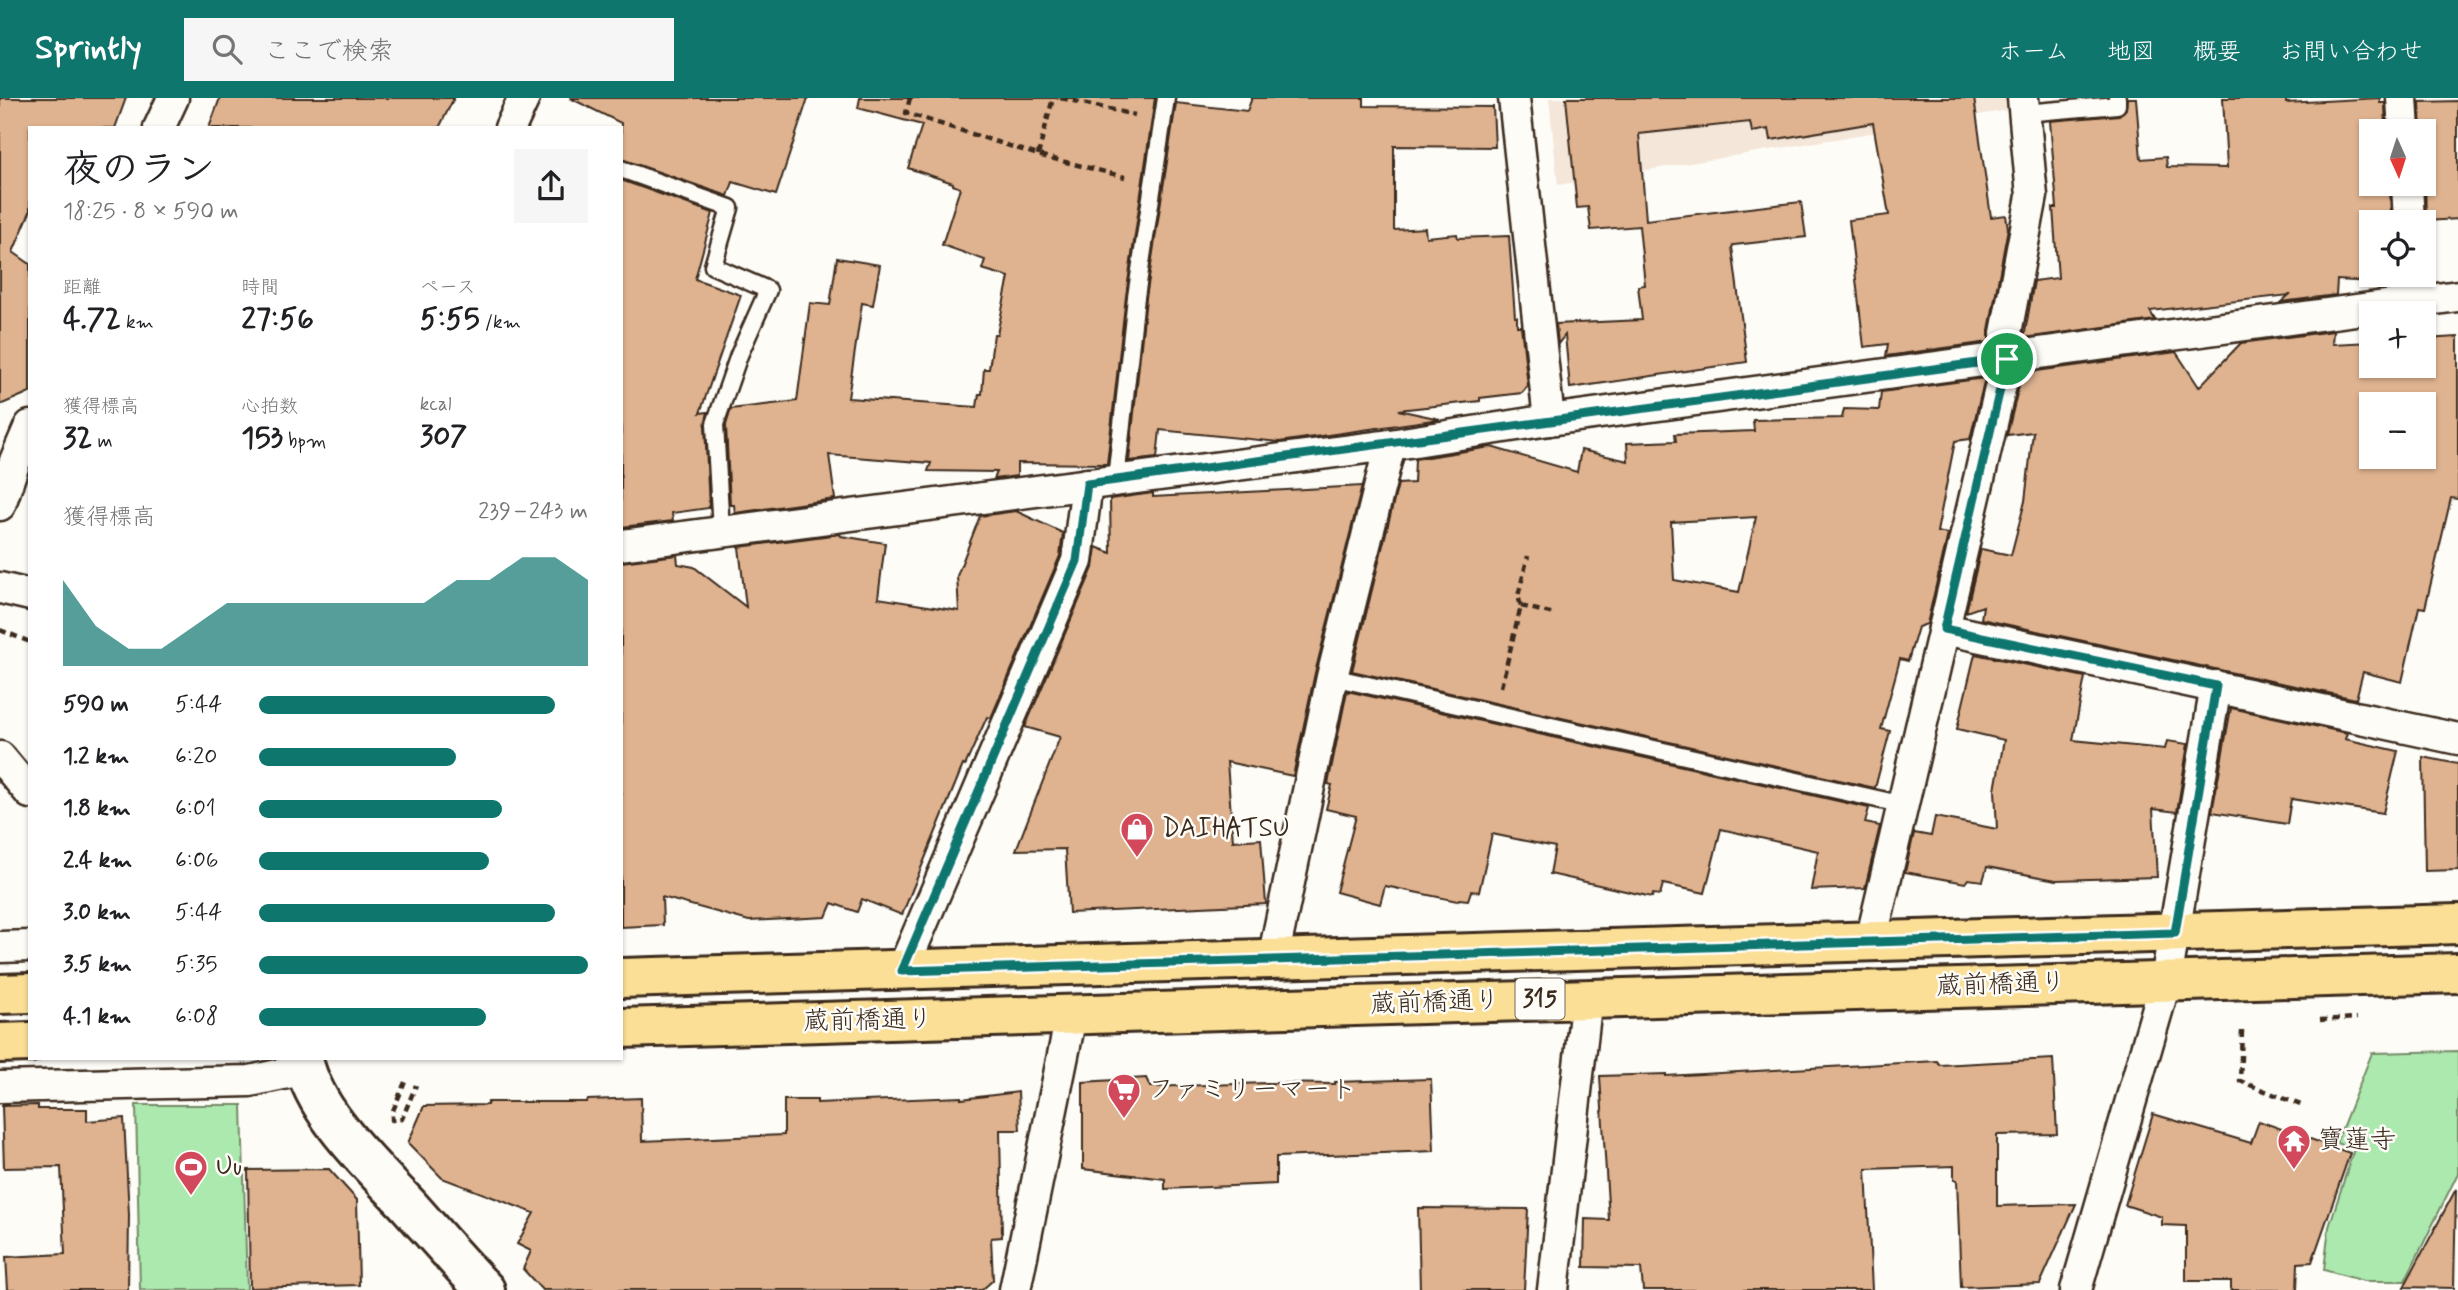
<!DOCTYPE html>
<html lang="ja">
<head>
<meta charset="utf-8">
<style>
	body { margin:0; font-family:Mynerve,"Klee One",sans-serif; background:#f6f6f6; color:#202124; height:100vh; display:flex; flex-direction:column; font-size:26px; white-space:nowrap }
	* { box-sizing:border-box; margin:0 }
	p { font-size:23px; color:#757577 }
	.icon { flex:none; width:38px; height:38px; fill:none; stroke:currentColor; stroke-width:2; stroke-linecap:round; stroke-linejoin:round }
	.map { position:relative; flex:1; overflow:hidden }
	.details { position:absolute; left:28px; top:28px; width:595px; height:934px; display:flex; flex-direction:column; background:#fff; border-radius:0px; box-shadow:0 2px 5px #0004 }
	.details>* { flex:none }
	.needle { width:46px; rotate:177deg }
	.tools { position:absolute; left:2359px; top:21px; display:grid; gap:14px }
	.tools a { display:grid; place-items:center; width:77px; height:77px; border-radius:0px; background:#fff; box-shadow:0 2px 5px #0004; font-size:35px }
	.pin { position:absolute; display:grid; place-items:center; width:60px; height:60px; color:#fff; margin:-30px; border:4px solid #fff; border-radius:50%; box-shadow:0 2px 7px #0007 }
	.round { display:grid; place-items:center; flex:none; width:74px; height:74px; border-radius:0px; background:#f6f6f6 }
	.head { display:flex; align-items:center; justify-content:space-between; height:119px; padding:0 35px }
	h1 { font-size:38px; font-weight:700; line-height:52px }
	.metrics { display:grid; grid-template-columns:repeat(3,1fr); gap:10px; height:119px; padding:7px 35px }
	.metrics div { display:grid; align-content:center }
	.metrics b { font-size:30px; font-weight:700 }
	.metrics small { font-size:19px; font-weight:400 }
	.metrics p { font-size:19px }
	.chart { height:196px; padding:14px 35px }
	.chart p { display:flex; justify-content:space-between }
	.chart svg { width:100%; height:126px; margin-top:7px; fill:#0f766e; opacity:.7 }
	ul { padding:0 35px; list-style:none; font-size:23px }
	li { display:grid; grid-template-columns:112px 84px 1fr; align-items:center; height:52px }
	li i { height:18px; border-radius:9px; background:#0f766e }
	header { display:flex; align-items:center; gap:42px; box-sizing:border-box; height:98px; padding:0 35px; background:#0f766e; color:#fff }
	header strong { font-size:33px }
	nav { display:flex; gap:38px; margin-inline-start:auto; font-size:24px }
	.search { width:490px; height:63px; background:#f6f6f6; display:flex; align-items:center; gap:18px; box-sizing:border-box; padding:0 24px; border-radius:0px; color:#757577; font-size:26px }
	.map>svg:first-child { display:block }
</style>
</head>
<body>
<header>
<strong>Sprintly</strong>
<div class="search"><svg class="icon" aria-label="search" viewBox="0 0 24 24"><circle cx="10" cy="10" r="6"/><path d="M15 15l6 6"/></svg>ここで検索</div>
<nav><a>ホーム</a><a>地図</a><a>概要</a><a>お問い合わせ</a></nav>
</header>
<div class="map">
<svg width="2458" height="1192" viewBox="0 0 2458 1192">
	<rect width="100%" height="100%" fill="#fdfcf7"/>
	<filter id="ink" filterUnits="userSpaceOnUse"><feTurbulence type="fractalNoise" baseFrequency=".0143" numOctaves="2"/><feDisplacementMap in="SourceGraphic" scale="14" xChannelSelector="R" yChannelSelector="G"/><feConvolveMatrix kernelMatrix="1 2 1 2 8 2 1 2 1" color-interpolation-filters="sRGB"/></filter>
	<g filter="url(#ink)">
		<path fill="#f4e6d8" d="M1549 0H2007L2008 12 1558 87Z"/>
		<g fill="#ace9af" stroke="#748a66" stroke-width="2">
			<path d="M2458 953V1075L2405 1183H2364L2324 1172 2329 1129 2354 1051 2336 1045 2372 955Z"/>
			<path d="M136 1007H242L247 1192H140Z"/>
		</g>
		<g fill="#dfb390" stroke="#3b2a1e" stroke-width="2" fill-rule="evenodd">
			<path d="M0 0H126L115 30H30V114L13 154 30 166V294L0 307Z"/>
			<path d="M220 0H454L439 30H209Z"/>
			<path d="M570 0H808L776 97 733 84 728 98 621 61V25Z"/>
			<path d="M860 0H1155L1126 198 1107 366 1017 365V378L994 381 997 374 928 373 931 365 829 357 835 401 735 415 734 407H730L726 327 731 311 797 303 810 205 830 207 837 160 880 167 873 207 862 205 848 300 977 309 979 296H982L984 271H989L994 236H997L1009 179 982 171 985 162 942 147 960 90 953 87V85L908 70 922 27 858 10Z"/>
			<path d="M1252 0H1364V8L1493 9 1495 49 1394 48V132L1425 130 1426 139 1457 136 1458 140 1509 138 1515 219H1517V228H1521L1528 288 1522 295 1480 300V303L1398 312 1440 321 1279 344 1160 332 1157 360 1129 363 1146 200 1176 5 1247 13Z"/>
			<path d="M1566 0H1974L1991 119 2006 117 2008 130 1989 232V244L1886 258 1888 246 1864 249 1849 122 1889 117 1873 25 1771 42 1769 31 1752 34 1750 24 1639 36 1646 122 1801 104 1806 139 1734 147 1732 149 1747 264 1570 290 1565 237 1558 246 1556 226 1642 222 1638 188 1645 187 1639 128 1591 132 1588 109 1577 110Z"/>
			<path d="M2127 0H2136L2141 61 2166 59 2167 69 2227 70 2223 0H2286V5L2380 0V5H2385L2386 33H2371V86H2390L2391 124H2371V177H2390V185L2337 182 2336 197 2281 204 2289 197 2150 213 2155 222 2024 240 2034 183 2058 180 2053 110H2057L2050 23 2119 17 2126 11Z"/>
			<path d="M2458 3V121L2426 123 2424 33H2421L2420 4Z"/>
			<path d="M621 82 713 115 695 181 741 197 700 315 708 314 705 327 709 410 672 415 673 423 621 429Z"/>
			<path d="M2333 233 2332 246 2371 244V268H2424V241L2458 239V401L2451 400 2425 510 2419 509 2402 584 2363 574 2356 601 1981 521 1983 508 1966 514 1981 451 2011 457 2025 403 2033 334 2007 337 2022 275 2176 254 2199 289 2241 245ZM2371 306H2424V359H2371Z"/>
			<path d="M1985 280 1970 341 1955 343 1937 434 1948 436 1927 526 1918 529 1908 563 1900 561 1881 631 1890 633 1875 690 1352 573 1398 386 1414 385 1415 361 1491 349 1577 374 1581 352 1628 363 1627 345 1676 343 1675 336 1754 333 1753 322 1842 320 1844 311 1879 312 1881 294ZM1756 419 1739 494 1674 482 1671 424Z"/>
			<path d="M1362 388 1315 575 1293 678 1227 664 1233 743 1261 741 1266 806 1069 815 1065 751 1016 752 1060 639 1025 629 1093 470 1096 449 1111 455 1110 401 1153 395V399Z"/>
			<path d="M1016 413 1063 435 1060 458 991 620 987 619 965 668 963 667 902 817 862 801 857 814 832 805 826 819 749 823 662 799 663 827 621 829V464L677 457 678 466 694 469 746 509 739 449 840 436 841 438 885 445 878 500 959 513 957 478 980 418Z"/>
			<path d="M1975 556 2085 579 2073 642 2165 651 2167 643 2188 646 2177 714 2153 711 2157 779 2056 782 1987 769 1983 783 1968 781 1965 785 1905 774 1914 735 1931 738 1935 719 1997 731 1995 692 2004 642 1957 631Z"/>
			<path d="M1347 593 1869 710 1865 725 1880 728 1865 790 1811 792 1818 753 1721 731 1705 795 1663 786 1660 797 1653 796 1652 799 1550 776 1555 749 1492 736 1479 794 1471 793 1468 802 1459 801 1457 803 1385 788 1380 806 1336 794 1356 718 1326 711 1332 687 1328 686Z"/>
			<path d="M2231 610 2347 635 2345 641 2398 653 2383 715 2291 701 2287 726 2212 714Z"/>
			<path d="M2423 659 2458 666V772L2425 773Z"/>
			<path d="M2053 961 2057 1036 1997 1037V1108L2076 1106 2040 1186 1961 1189 1957 1082H1954V1068L1866 1071 1872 1192H1643L1641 1170 1584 1169 1585 1121 1609 1122 1600 978 1666 976V978L1937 963 1940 967Z"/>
			<path d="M1146 980 1150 989 1267 985 1335 986V984L1431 981 1434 1053 1276 1059V1086L1165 1091V1081L1083 1071V984Z"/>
			<path d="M1018 994 1020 1032H1000L1002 1139 991 1140 993 1182 982 1192H542L523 1171 531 1153 517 1146 534 1115 442 1080 408 1045 424 1008 487 1007 488 1004H587L588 1002 641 1000 642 1043 784 1037V1002H817V1005L961 999V1001Z"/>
			<path d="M38 1007V1011H87V1023L124 1020 129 1117 128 1192H8L6 1159 65 1156 61 1069 4 1070 2 1008Z"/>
			<path d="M2153 1016 2251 1045 2259 1023 2350 1055 2312 1164 2298 1165 2297 1192H2231V1183H2186V1128L2162 1127V1119L2125 1107Z"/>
			<path d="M329 1071 357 1102 359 1187 250 1190 248 1072Z"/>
			<path d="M2456 1091 2454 1190 2404 1189Z"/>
			<path d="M1418 1110 1528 1111 1524 1192H1420Z"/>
		</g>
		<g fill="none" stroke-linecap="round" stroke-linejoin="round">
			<defs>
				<g id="service">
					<path d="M2024 15 2117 7V0"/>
					<path d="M621 71 730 110 713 168 768 192 739 257 715 326 721 433"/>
					<path d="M1116 381 1136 199 1166 0"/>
					<path d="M1332 579 1904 707"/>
				</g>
				<g id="minor">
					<path d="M1514 0 1549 322"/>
					<path d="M2402 0 2404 33"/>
					<path d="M159 30 173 0"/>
					<path d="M510 30 524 0"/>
					<path d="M2407 86 2409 124"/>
					<path d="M2412 177 2414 204"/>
					<path d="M0 407 15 363 30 328"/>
					<path d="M621 447 1390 347 1549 322 2458 198"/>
					<path d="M0 490 30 497"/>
					<path d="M1944 531 2458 641"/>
					<path d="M0 659 30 695"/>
					<path d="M1871 843 2007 261 2006 235 2032 98 2023 0"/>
					<path d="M0 849 30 848"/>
					<path d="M1273 861 1332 579 1390 347"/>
					<path d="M902 873 1077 463 1087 386"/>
					<path d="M0 989 250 983 306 971"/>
					<path d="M1015 1192 1071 918"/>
					<path d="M1553 1192 1587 899"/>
					<path d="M2076 1192 2166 882 2216 588"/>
				</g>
				<path id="tertiary" d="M303 961C315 1017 371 1067 409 1108 434 1136 459 1165 485 1192"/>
				<g id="primary">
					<path d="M621 880 2458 826"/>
					<path d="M0 896 30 895"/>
					<path d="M621 930C1234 914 1846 889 2458 875"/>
					<path d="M0 945 30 944"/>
				</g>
			</defs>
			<use href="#service" stroke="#3b2a1e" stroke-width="21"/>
			<use href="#minor" stroke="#3b2a1e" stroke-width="35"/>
			<use href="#tertiary" stroke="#3b2a1e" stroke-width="44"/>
			<use href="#primary" stroke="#3b2a1e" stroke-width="44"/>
			<g stroke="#3b2a1e" stroke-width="4.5" stroke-dasharray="7 5" stroke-linecap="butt">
				<path d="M910 0 906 15 1038 57 1125 79"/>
				<path d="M1061 0 1135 17"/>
				<path d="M1038 57 1053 0"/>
				<path d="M1521 508 1554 516"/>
				<path d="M0 532 30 544"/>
				<path d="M1501 589 1521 508 1518 498 1528 458"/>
				<path d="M2320 922 2357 920"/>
				<path d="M2242 933 2240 983 2303 1008"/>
				<path d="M405 984 392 1015V1022L402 1021 416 987"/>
			</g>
			<use href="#service" stroke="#fdfcf7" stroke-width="16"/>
			<use href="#minor" stroke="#fdfcf7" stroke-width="30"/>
			<use href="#tertiary" stroke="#fdfcf7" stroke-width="38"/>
			<use href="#primary" stroke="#fbdf96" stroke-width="38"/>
		</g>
	</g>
	<g fill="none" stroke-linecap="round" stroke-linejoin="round" filter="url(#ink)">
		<defs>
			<path id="route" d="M2007 261 1944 531 2216 588 2175 835 902 873 1077 463 1087 386Z"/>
		</defs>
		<use href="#route" stroke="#fff" stroke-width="14"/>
		<use href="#route" stroke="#0f766e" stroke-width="9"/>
	</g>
	<defs>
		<symbol id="shop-pin" viewBox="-11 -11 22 30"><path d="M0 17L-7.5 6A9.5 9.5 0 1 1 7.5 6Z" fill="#d1495b" stroke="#fdfcf7"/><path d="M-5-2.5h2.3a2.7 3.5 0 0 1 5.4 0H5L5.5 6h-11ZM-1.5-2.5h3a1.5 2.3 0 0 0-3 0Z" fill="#fff"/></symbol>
		<symbol id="supermarket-pin" viewBox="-11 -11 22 30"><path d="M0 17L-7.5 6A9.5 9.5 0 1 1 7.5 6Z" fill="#d1495b" stroke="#fdfcf7"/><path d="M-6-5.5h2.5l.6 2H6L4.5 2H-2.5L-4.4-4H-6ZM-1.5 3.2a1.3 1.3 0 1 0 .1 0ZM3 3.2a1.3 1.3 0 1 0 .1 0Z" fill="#fff"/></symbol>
		<symbol id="temple-pin" viewBox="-11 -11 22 30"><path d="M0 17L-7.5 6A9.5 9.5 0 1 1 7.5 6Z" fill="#d1495b" stroke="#fdfcf7"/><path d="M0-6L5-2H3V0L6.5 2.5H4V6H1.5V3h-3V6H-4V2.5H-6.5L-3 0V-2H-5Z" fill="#fff"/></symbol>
		<symbol id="stadium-pin" viewBox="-11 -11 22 30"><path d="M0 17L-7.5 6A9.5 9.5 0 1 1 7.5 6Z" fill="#d1495b" stroke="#fdfcf7"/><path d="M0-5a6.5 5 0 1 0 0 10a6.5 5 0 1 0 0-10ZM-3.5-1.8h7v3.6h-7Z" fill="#fff"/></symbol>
	</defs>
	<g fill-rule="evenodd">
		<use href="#shop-pin" x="1118" y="712" width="38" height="52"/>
		<use href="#supermarket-pin" x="1105" y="973" width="38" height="52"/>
		<use href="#temple-pin" x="2275" y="1024" width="38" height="52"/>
		<use href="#stadium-pin" x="172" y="1050" width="38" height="52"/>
	</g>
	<g text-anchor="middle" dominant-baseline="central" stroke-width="5" stroke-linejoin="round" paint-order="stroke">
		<rect fill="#fdfcf7" stroke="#75695f" stroke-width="2" x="1515.5" y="880.5" width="49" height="41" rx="5"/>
		<g font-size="24" font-weight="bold" fill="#3b2a1e">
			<text x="1540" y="901">315</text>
		</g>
		<g font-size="26" fill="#3b2a1e" stroke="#fdfcf7" text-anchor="start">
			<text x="1162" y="731">DAIHATSU</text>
			<text x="1148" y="992">ファミリーマート</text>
			<text x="2318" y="1043">寶蓮寺</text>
			<text x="216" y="1069">Uu</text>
		</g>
		<g font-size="26" fill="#3b2a1e" stroke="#fdfcf7">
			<text transform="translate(2001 887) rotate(-2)">蔵前橋通り</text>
			<text transform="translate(1435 905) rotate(-2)">蔵前橋通り</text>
			<text transform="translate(868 923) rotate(-1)">蔵前橋通り</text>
		</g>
	</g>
</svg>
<div class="tools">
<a><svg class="needle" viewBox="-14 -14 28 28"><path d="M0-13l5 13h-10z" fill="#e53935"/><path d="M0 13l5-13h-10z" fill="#757577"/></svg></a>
<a><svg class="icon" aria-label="locate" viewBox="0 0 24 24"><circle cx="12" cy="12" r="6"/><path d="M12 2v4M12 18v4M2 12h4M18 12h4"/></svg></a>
<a>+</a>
<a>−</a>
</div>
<div class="pin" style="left:2007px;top:261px;background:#1e9e55"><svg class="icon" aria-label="arrive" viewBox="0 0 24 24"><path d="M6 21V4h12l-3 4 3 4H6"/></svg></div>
<section class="details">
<div class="head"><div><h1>夜のラン</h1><p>18:25 · 8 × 590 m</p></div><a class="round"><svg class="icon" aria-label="share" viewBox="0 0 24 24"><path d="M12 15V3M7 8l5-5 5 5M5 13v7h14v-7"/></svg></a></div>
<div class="metrics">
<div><p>距離</p><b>4.72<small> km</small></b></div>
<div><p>時間</p><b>27:56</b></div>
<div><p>ペース</p><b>5:55<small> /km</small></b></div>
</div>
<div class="metrics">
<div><p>獲得標高</p><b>32<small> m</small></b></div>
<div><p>心拍数</p><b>153<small> bpm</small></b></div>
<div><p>kcal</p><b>307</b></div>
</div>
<div class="chart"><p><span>獲得標高</span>239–243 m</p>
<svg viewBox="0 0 160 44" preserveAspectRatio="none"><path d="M0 44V14L10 30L20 38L30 38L40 30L50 22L60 22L70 22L80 22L90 22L100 22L110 22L120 14L130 14L140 6L150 6L160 14V44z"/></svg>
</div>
<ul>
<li><b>590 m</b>5:44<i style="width:90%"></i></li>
<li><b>1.2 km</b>6:20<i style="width:60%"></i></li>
<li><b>1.8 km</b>6:01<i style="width:74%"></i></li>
<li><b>2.4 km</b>6:06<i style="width:70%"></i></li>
<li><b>3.0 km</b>5:44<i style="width:90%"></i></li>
<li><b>3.5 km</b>5:35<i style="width:100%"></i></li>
<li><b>4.1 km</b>6:08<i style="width:69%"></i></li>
</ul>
</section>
</div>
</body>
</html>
